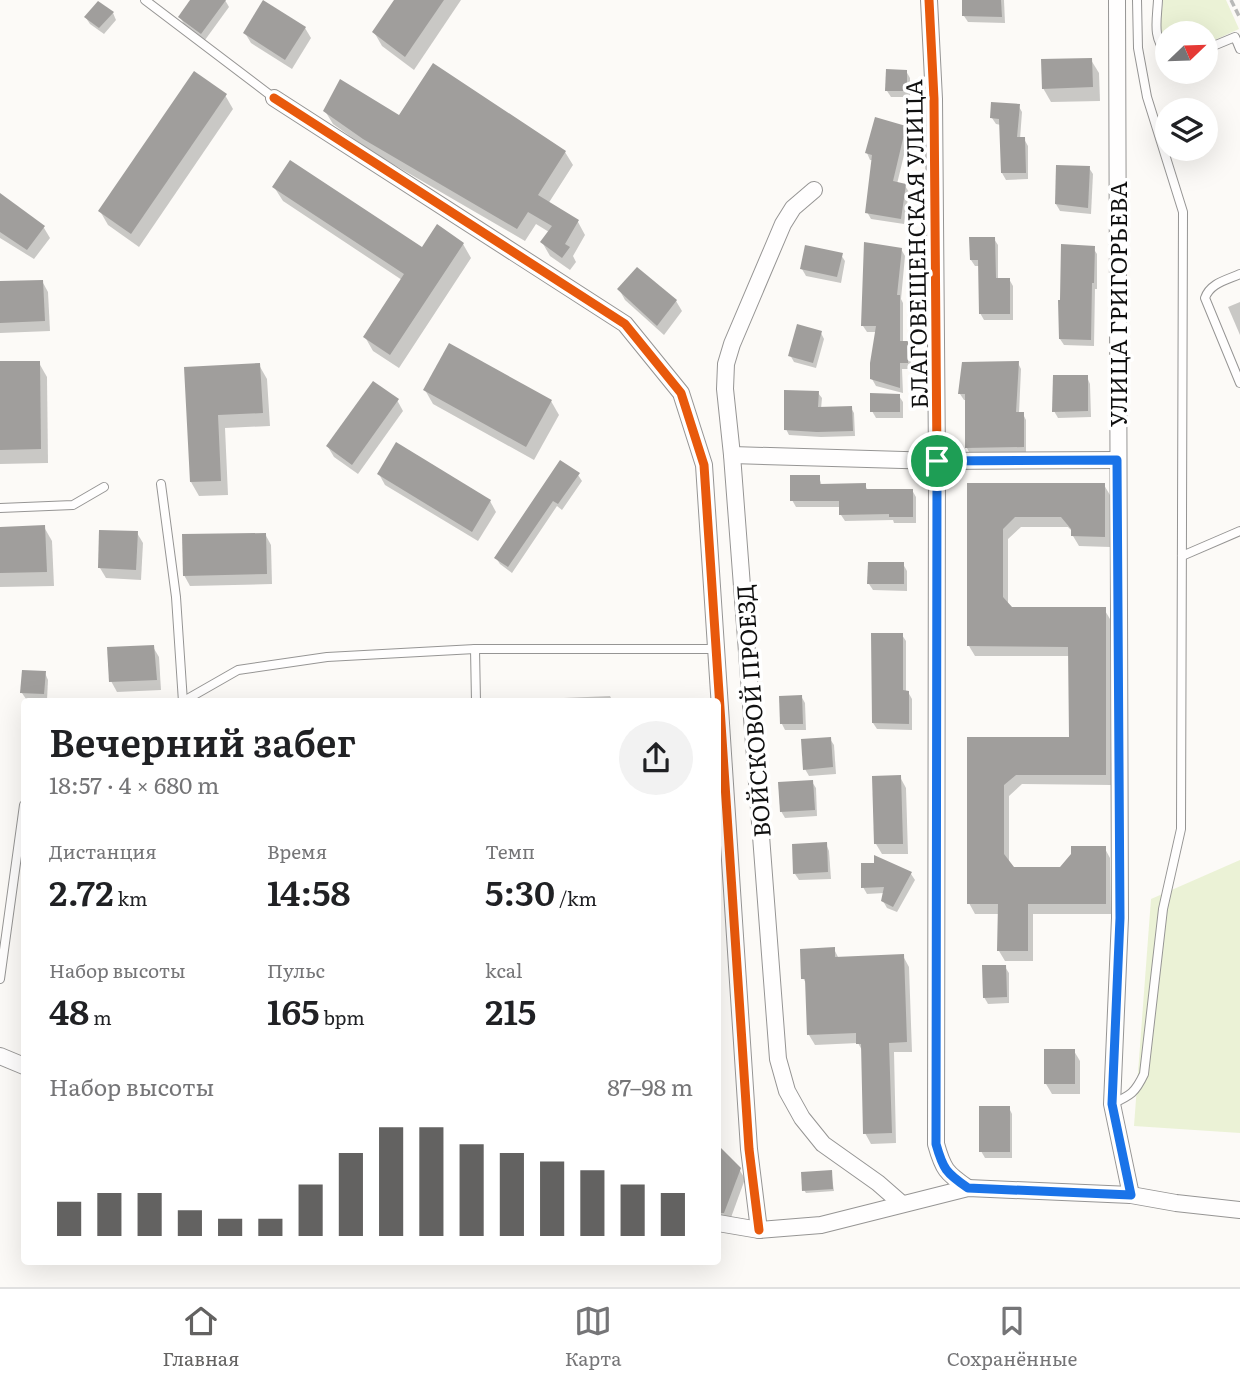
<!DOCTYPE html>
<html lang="ru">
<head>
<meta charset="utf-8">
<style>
	body { margin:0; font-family:Literata,serif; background:#f2f2f2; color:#202124; height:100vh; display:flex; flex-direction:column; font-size:26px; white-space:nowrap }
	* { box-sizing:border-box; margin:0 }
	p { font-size:23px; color:#757577 }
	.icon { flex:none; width:38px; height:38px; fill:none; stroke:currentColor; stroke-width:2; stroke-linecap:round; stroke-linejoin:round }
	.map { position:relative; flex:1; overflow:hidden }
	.side { position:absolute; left:21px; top:698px; width:700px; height:567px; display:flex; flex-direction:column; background:#fff; border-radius:7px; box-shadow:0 7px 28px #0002 }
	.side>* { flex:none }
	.needle { width:46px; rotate:67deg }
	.buttons { position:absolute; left:1155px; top:21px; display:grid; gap:14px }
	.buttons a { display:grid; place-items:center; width:63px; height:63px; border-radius:50%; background:#fff; box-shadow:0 7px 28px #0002; font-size:35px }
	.pin { position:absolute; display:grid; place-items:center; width:60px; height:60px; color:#fff; margin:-30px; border:4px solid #fff; border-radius:50%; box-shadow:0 2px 7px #0007 }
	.round { display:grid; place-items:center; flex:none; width:74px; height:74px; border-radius:37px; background:#f2f2f2 }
	.summary { display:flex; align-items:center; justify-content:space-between; height:119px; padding:0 28px }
	h1 { font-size:38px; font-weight:600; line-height:52px }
	.metrics { display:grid; grid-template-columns:repeat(3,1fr); gap:10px; height:119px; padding:7px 28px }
	.metrics div { display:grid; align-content:center }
	.metrics b { font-size:35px; font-weight:600 }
	.metrics small { font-size:19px; font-weight:400 }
	.metrics p { font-size:19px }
	.chart { height:196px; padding:14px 28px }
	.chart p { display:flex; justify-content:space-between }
	.chart svg { width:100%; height:126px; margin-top:7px; stroke:#636261; stroke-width:6 }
	.menu { display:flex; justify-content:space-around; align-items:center; height:98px; border-top:2px solid #e0e0e0; background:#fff; font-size:19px; color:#757577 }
	.menu a { display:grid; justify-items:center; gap:4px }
	.menu .current { color:#636261 }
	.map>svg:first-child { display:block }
</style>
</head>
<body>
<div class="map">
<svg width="1240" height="1287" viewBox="0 0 1240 1287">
	<rect width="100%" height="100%" fill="#fcfaf7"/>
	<g fill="#ebf2d6">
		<path d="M1163 0H1226L1239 29 1206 44V33H1167V47C1156 34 1162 16 1163 0Z"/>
		<path d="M1240 860V1133L1134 1126 1151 899Z"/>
	</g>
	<g fill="#0003">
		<path d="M193 0H225L229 7 205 40 184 24 180 17Z"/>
		<path d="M396 0H461L414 70 382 46 374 32Z"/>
		<path d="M964 0H1004L1005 23 968 22 964 16Z"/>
		<path d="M113 13 116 20 104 34 90 24 86 18Z"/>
		<path d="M305 28 311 38 292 69 251 43 245 33Z"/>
		<path d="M1091 60 1099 73 1100 101 1051 102 1043 88Z"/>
		<path d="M906 71 910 78V97H891L887 91Z"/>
		<path d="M225 95 233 109 139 247 108 225 100 211Z"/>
		<path d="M1018 105 1022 112 1020 139H1024L1028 146V179L1006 180 1002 173 1001 125 996 124 992 118Z"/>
		<path d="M325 111 399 118 565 152 573 165 548 204 578 222 585 235 573 256 576 262 570 270 550 256 542 242 549 232 536 224 525 241 372 152 333 124Z"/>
		<path d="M905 127 909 134 897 184 905 186 909 192 904 224 871 219 867 212 873 160H870L867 153Z"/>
		<path d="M1089 168 1093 174 1091 214 1060 211 1056 204Z"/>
		<path d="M274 187 422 249 463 244 471 258 399 368 373 351 365 337 402 280 283 201Z"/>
		<path d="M4 199 44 228 50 238 34 259 0 238V204Z"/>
		<path d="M994 239 998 245V279H1009L1013 286V320H984L980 313V266H975L971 260Z"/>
		<path d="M1093 248 1097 254V289H1095L1094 346 1064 345 1060 339Z"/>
		<path d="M901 249 905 256 901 299 903 303V343H907L910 350 911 369H902L903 393 876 386 872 379 877 332H867L863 326Z"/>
		<path d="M841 255 845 261 841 283 806 276 802 269Z"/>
		<path d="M42 281 48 292 50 331 0 333V283Z"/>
		<path d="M619 289 676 301 682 311 664 335 625 300Z"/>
		<path d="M1240 302V335L1228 307Z"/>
		<path d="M821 333 824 339 816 368 794 362 790 355Z"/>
		<path d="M0 363H39L47 377 48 463 0 464Z"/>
		<path d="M1018 363 1021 369 1019 414H1023L1026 420V453L970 454 967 448V400H964L960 394Z"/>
		<path d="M259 365 267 379 270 426 225 428 228 495 199 496 191 482 185 368Z"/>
		<path d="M1087 377 1090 384 1091 417 1058 418 1054 411Z"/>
		<path d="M425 390 551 401 559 415 534 460 433 404Z"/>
		<path d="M818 393 822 398 821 409 851 408 854 413 855 436 821 437 789 435 786 429Z"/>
		<path d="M899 396 903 402V418H876L872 411Z"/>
		<path d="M397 400 403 411 358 474 334 457 328 447Z"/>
		<path d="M379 474 490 501 496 512 478 541 385 485Z"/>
		<path d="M578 475 582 481 562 510 557 506 512 573 500 564 496 558Z"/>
		<path d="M819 477 822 486 865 485 868 491 912 490 916 497V523H894L893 520 845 521 841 515V507H796L792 500Z"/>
		<path d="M969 485H1104L1110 495V547L1079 546 1073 536V532L1068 527H1021L1008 539V605L1011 609H1104L1110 619 1111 785 1022 784 1009 796V864L1013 869H1061L1104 847 1110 858 1111 914H1033V961H1005L999 951 1000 914H975L969 903V739H1070V656H975L969 646Z"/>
		<path d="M44 527 52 541 54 586 0 587V528Z"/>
		<path d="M137 533 143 543 141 580 106 578 100 568Z"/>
		<path d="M265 534 271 545 272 584 190 586 184 575Z"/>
		<path d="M903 564 907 571V591L873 590 869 584Z"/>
		<path d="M902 635 906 641V692H908L912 699V730L877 729 873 723Z"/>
		<path d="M153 647 159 657 161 690 117 692 111 681Z"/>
		<path d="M45 673 48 680 47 700 26 699 22 693Z"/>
		<path d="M610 696 613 702H517V700Z"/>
		<path d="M801 696 805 703 806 730H785L782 724Z"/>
		<path d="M464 700V702H430Z"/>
		<path d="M830 739 834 745 836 774 809 776 805 769Z"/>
		<path d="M900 777 906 788 908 854H882L876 844Z"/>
		<path d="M812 782 816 788 817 816 785 818 781 811Z"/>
		<path d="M826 844 829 851 831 879 799 880 795 874Z"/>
		<path d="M876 858 911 874 915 880 897 912 887 908 883 901 884 893 867 894 863 887 876 865Z"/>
		<path d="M834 949 839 959 903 956 909 967 912 1052H894L896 1143 871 1144 865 1133 863 1052 858 1043 815 1045 809 1035 807 985 803 978Z"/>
		<path d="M1005 967 1009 973V1003L988 1004 984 997Z"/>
		<path d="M1074 1051 1080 1061V1094H1052L1046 1084Z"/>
		<path d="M1009 1108 1012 1114V1158H985L981 1151Z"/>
		<path d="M718 1147 739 1169 745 1179 729 1223 718 1224Z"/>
		<path d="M831 1172 834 1191 806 1193 804 1190Z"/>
	</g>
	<g fill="#a09e9c">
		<path d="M190 0H226L201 34 178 17Z"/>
		<path d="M263 0 306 27 285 60 243 33Z"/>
		<path d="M394 0H444L405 57 372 32Z"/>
		<path d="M962 0H1001L1002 17 962 16Z"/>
		<path d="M98 1 114 12 99 28 84 17Z"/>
		<path d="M1092 58 1093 87 1042 89 1041 59Z"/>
		<path d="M433 63 566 151 538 195 579 220 565 244 570 247 562 258 540 242 552 226 528 212 517 229 363 139 323 111 340 79 399 115Z"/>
		<path d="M886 69 907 70V91H885Z"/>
		<path d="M194 71 227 94 131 234 98 211Z"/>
		<path d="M991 102 1020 104 1017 137H1025L1026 173H1001L999 119 990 118Z"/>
		<path d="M875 117 906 126 893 181 906 184 901 219 865 213 872 155 865 153Z"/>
		<path d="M290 160 422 247 437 224 464 243 390 355 363 337 404 274 272 187Z"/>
		<path d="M1056 165 1090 166 1088 208 1055 204Z"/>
		<path d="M0 193 45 226 27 250 0 232Z"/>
		<path d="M969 237H995L996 278H1010V314H979L978 260H970Z"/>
		<path d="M864 242 902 248 897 295H900V341H908V363H900V388L870 379V363L876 326H861Z"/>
		<path d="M1061 244 1095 246 1094 283H1092L1091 340 1059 339 1058 300H1060Z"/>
		<path d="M805 245 843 253 837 277 800 269Z"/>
		<path d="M637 267 677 300 657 326 617 289Z"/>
		<path d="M43 280 45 321 0 323V281Z"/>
		<path d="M797 324 822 331 813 363 788 356Z"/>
		<path d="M449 343 552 400 526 447 423 390Z"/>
		<path d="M0 361H40L41 449 0 450Z"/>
		<path d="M1019 361 1016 412H1024V447L965 448V394H958L962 362Z"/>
		<path d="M260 363 263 413 218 415 221 481 190 482 184 367Z"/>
		<path d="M1053 375H1088V411L1052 412Z"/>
		<path d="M373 381 399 399 352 465 326 446Z"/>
		<path d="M784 390 819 391 818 407 852 406 853 431 817 432 784 430Z"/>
		<path d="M870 393 900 394V412H870Z"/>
		<path d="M396 442 491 500 472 532 377 474Z"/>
		<path d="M560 460 580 473 558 504 553 501 508 567 494 558Z"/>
		<path d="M790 475H820V484L866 483V489H913V517H889V514L839 515V501H790Z"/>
		<path d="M967 483H1105V537L1071 536V529L1061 517H1015L1003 529V597L1012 607H1106V775H1016L1004 785V854L1014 867H1060L1071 854V846H1106V904H1028V951H997L998 904H967V737H1069L1068 647 967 646Z"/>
		<path d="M45 525 47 572 0 573V527Z"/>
		<path d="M99 530 138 531 136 570 98 568Z"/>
		<path d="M266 533 267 574 183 576 182 534Z"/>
		<path d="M868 562H904V584H867Z"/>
		<path d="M871 633H903V690L909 691V724L872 723Z"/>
		<path d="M154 645 157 680 109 682 107 647Z"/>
		<path d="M22 670 46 671 44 694 20 693Z"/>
		<path d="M802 695 803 724H780L779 696Z"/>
		<path d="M831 737 833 767 803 770 801 739Z"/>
		<path d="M901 775 903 844H874L872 776Z"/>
		<path d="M813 780 815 810 780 812 778 782Z"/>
		<path d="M827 842 828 872 793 874 792 844Z"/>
		<path d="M874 855 912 872 893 907 881 901 884 887 861 888V863H874Z"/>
		<path d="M835 947V957L904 954 907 1042 889 1043 892 1133 863 1134 861 1044H856V1033L807 1035 805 979H801L800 949Z"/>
		<path d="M982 965H1006L1007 997 983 998Z"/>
		<rect x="1044" y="1049" width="31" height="35"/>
		<rect x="979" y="1106" width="31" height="46"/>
		<path d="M718 1145 741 1168 724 1213H718Z"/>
		<path d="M832 1170 833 1189 802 1191 801 1172Z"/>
	</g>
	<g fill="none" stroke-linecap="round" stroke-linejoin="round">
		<defs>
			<g id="service">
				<path d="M145 0 274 98"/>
				<path d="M1158 0C1157 21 1152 37 1167 54"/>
				<path d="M1206 49 1235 37 1240 49"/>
				<path d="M1240 274C1227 280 1210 283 1205 298L1240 383"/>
				<path d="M161 484 176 597 183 702"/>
				<path d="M0 508 73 505 104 487"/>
				<path d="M1182 556 1240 531"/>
				<path d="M475 649 476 702"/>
				<path d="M182 702 238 670 327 657 475 649H718"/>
				<path d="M0 979 24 805"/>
				<path d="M1112 1104C1131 1095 1135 1093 1144 1074L1163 909 1181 829 1183 212 1147 97 1138 48 1137 0"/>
			</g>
			<g id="minor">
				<path d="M929 0 934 99 937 461 936 1144C943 1169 946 1173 968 1188"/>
				<path d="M1117 0 1120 918 1112 1104 1131 1195"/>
				<path d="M274 98 625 324 681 393 704 465 749 1149 759 1230"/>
				<path d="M814 190 793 208 783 224 732 344 726 364 725 389 732 455 778 1059 787 1091 802 1118 823 1144 878 1183 902 1204"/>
				<path d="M732 455 937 461 1117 460"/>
				<path d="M0 1056 24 1066"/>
				<path d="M718 1223 759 1230 821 1225 968 1188 1131 1195 1176 1203 1240 1210"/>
			</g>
		</defs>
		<use href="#service" stroke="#969594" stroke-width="10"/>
		<use href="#minor" stroke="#969594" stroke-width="18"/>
		<path stroke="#b9b9b8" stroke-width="3.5" stroke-dasharray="7 3.5" stroke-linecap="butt" d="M1231 0 1240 18"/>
		<use href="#service" stroke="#fffefe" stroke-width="8"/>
		<use href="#minor" stroke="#fffefe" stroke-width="16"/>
		<defs>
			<g id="cycleway">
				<path d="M929 0 934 99 937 461 936 1144C943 1169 946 1173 968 1188"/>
				<path d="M274 98 625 324 681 393 704 465 749 1149 759 1230"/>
			</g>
		</defs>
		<use href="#cycleway" stroke="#fff" stroke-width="13"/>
		<use href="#cycleway" stroke="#e8590c" stroke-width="9"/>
	</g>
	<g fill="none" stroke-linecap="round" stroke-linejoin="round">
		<defs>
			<path id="route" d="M1117 460 1120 918 1112 1104 1131 1195 968 1188C946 1173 943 1169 936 1144L937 461Z"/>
		</defs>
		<use href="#route" stroke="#fff" stroke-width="14"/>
		<use href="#route" stroke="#1a73e8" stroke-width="9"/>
	</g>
	<g text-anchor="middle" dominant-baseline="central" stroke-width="7" stroke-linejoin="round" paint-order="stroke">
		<g font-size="23" fill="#101010" stroke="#fff">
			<text transform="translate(915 244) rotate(-91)">БЛАГОВЕЩЕНСКАЯ УЛИЦА</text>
			<text transform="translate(1117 304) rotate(-90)">УЛИЦА ГРИГОРЬЕВА</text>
			<text transform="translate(752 711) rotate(-94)">ВОЙСКОВОЙ ПРОЕЗД</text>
		</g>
	</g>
</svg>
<div class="buttons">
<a><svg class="needle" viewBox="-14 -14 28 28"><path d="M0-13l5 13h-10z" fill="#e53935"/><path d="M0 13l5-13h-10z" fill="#757577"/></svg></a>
<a><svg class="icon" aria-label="layers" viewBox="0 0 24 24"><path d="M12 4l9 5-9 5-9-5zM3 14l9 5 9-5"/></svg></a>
</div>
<div class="pin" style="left:937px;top:461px;background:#1e9e55"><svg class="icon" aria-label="arrive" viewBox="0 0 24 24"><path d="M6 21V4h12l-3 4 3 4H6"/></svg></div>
<section class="side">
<div class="summary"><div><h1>Вечерний забег</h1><p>18:57 · 4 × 680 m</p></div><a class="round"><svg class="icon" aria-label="share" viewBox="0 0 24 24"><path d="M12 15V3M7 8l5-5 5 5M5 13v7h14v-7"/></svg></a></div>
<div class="metrics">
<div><p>Дистанция</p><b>2.72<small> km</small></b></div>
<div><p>Время</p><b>14:58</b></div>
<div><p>Темп</p><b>5:30<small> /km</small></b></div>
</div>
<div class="metrics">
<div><p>Набор высоты</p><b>48<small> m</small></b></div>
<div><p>Пульс</p><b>165<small> bpm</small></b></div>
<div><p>kcal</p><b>215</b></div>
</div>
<div class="chart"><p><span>Набор высоты</span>87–98 m</p>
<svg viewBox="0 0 160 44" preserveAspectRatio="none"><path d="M5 44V32M15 44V29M25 44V29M35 44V35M45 44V38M55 44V38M65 44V26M75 44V15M85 44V6M95 44V6M105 44V12M115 44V15M125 44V18M135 44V21M145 44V26M155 44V29"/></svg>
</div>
</section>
</div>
<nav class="menu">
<a class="current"><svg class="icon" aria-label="home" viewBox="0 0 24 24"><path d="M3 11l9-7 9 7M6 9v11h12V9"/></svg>Главная</a>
<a><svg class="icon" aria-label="map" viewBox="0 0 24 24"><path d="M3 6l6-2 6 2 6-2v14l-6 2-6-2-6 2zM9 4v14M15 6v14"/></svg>Карта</a>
<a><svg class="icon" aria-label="saved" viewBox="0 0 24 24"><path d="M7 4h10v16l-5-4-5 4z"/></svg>Сохранённые</a>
</nav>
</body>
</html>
